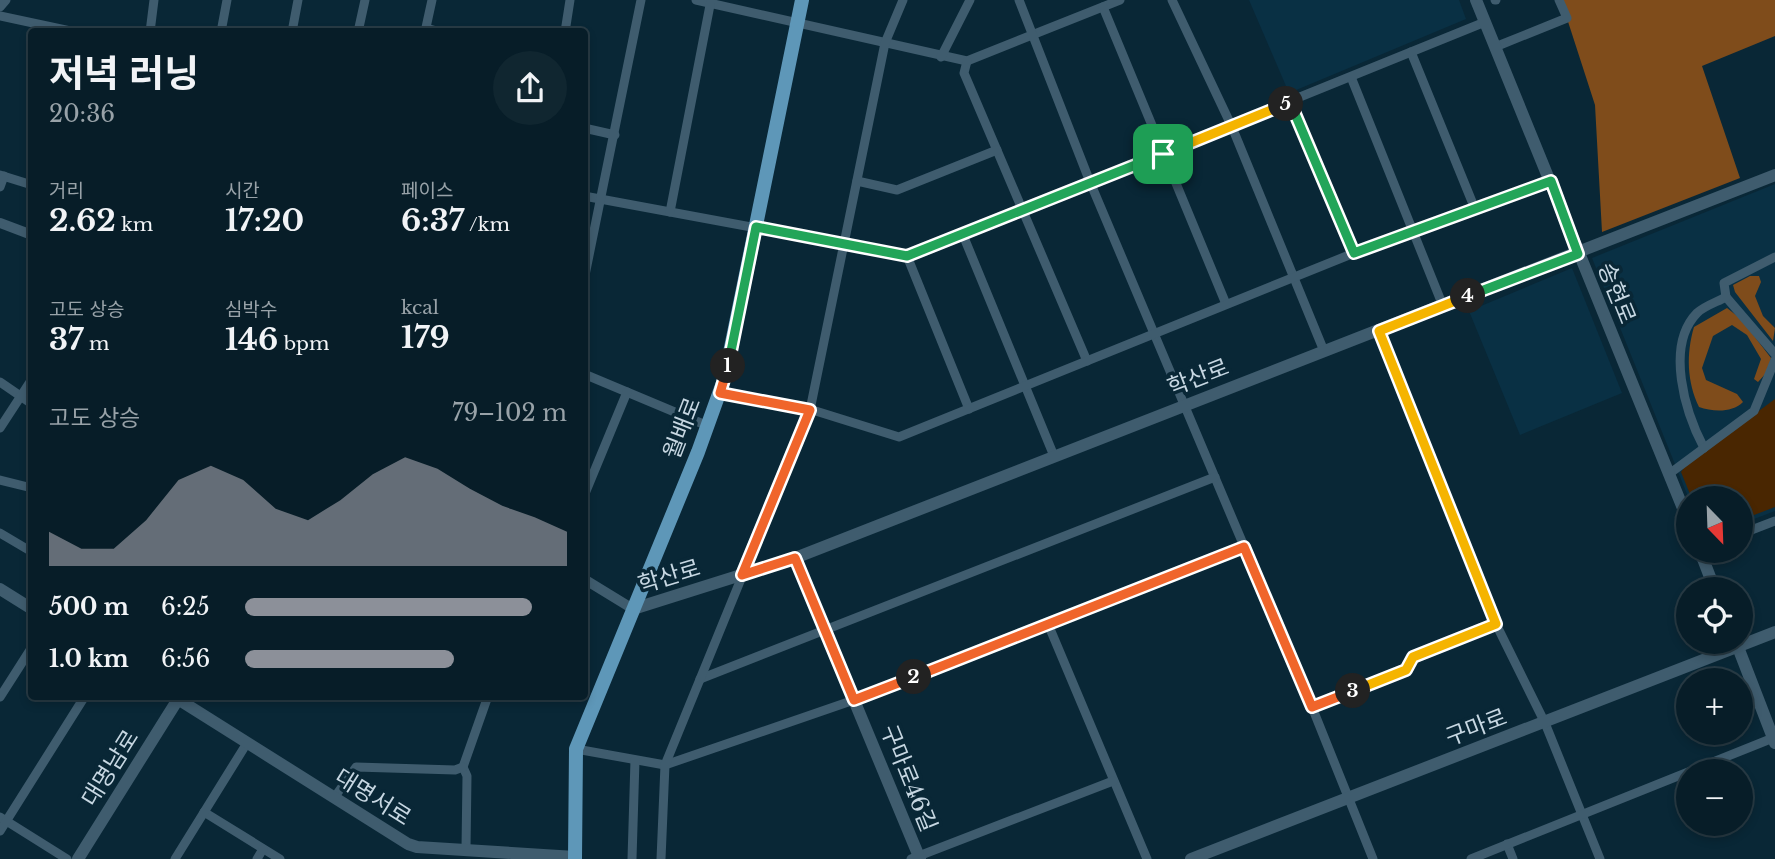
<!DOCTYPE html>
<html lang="ko">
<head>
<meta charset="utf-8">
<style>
	body { margin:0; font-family:"Libre Baskerville","Noto Sans KR",serif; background:#102630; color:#f1f3f6; height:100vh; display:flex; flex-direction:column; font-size:26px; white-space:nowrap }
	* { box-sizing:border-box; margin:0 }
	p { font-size:23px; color:#98a2a8 }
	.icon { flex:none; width:38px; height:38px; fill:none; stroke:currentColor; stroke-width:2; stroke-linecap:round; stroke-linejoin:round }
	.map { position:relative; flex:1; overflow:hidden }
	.drawer { position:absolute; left:28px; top:28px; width:560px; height:672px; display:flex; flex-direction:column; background:#071d28; border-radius:7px; box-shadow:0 4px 10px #0003,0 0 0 2px #283b45 }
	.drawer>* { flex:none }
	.needle { width:46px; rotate:157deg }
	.fabs { position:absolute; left:1676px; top:486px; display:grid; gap:14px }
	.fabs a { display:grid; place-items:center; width:77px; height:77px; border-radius:50%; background:#071d28; box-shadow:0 4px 10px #0003,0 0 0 2px #283b45; font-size:35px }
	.pin { position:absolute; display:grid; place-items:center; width:60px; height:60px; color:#fff; margin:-30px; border-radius:14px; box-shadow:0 4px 10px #0006 }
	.km { position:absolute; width:35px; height:35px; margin:-18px; border-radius:50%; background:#222; color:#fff; font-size:19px; line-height:35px; text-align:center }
	.round { display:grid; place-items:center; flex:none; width:74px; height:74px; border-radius:37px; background:#102630 }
	.headline { display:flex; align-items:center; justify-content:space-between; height:119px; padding:0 21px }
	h1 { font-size:38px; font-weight:700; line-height:52px }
	.figures { display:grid; grid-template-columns:repeat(3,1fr); gap:10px; height:119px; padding:7px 21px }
	.figures div { display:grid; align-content:center }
	.figures b { font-size:30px; font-weight:700 }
	.figures small { font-size:19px; font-weight:400 }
	.figures p { font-size:19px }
	.chart { height:196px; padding:14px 21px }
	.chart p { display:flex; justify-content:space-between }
	.chart svg { width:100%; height:126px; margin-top:7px; fill:#8c9099; opacity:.7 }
	ul { padding:0 21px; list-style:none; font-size:23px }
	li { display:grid; grid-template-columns:112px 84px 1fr; align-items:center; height:52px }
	li i { height:18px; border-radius:9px; background:#8c9099 }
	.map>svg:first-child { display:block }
</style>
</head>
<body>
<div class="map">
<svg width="1775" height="859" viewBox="0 0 1775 859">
	<rect width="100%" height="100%" fill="#092736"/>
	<g fill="#093044">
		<path d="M1249 0H1459L1466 19 1289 93Z"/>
		<path d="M1775 184V511L1741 524V499H1689L1592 258Z"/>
		<path d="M1572 268 1622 393 1520 435 1469 311Z"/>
	</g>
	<path fill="#492601" d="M1775 399V507L1741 520V499H1692L1681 472 1686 465Z"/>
	<g fill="#7f4c1b">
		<path d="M1561 0H1775V36L1702 66 1740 178 1602 232 1595 105Z"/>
		<path d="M1750 276H1759L1761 282 1755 296 1763 316 1775 328 1773 341 1735 292 1733 285Z"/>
		<path d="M1727 308 1741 319 1771 358 1768 371 1758 382 1754 379 1761 359 1747 335 1732 325 1713 336 1702 368 1706 380 1737 394 1743 402C1732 413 1713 412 1699 407 1687 382 1686 354 1694 327Z"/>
	</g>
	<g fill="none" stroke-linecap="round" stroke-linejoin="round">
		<g stroke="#3f5c6e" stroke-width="9">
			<path d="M696 0 967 61 1120 0"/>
			<path d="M1019 0 1090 182 1312 707 1373 859"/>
			<path d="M1172 0 1232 127 1324 351"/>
			<path d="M1495 0H1496"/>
			<path d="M0 7 6 0"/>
			<path d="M1103 7 1226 304"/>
			<path d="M0 16 75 32"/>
			<path d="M426 28 440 32"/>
			<path d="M150 32 154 0"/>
			<path d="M221 32 227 0"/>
			<path d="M292 32 298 0"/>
			<path d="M358 32 365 0"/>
			<path d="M425 32 432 0"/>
			<path d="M565 32 570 0"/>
			<path d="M1495 47 1567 18 1559 0"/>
			<path d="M1411 52 1475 209"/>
			<path d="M941 57 970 0"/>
			<path d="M967 61 964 73 1087 361"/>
			<path d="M1351 77 1443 306"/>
			<path d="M1290 102 1354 253"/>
			<path d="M584 128 615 135"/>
			<path d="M0 175 32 185"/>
			<path d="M857 181 897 190 997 150"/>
			<path d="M0 187 4 176"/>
			<path d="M584 196 907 256 1485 22"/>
			<path d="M670 212 711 0"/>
			<path d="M963 235 1054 456"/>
			<path d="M907 256 969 409"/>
			<path d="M584 280 641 0"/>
			<path d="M1726 297 1775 354"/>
			<path d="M1379 331 1496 624 1545 723 1600 859"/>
			<path d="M584 374 708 426"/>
			<path d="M0 382 32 404"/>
			<path d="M720 393 806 408 899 437 1354 253 1551 181"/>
			<path d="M0 428 32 379"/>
			<path d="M1704 448C1685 412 1665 346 1697 313 1704 306 1717 302 1726 297L1724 283 1775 257"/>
			<path d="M1669 474 1754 411 1775 360"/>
			<path d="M0 480 32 488"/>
			<path d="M584 496 627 392"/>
			<path d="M0 533 32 552"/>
			<path d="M1741 534 1775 521"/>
			<path d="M1048 624 1147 859"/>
			<path d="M700 679 1215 477"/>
			<path d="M0 697 32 647"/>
			<path d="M1312 707 1406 670 1413 658 1496 624"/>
			<path d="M576 749 665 765 854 700 1244 546"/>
			<path d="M463 767 467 776 466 848"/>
			<path d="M463 767 488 696"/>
			<path d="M334 798 356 767 455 770 463 767"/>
			<path d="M204 812 280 859"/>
			<path d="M0 817 67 859"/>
			<path d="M0 831 85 696"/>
			<path d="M1507 844 1513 859"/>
			<path d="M175 859 247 743"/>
			<path d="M257 859 263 849"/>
			<path d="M632 859 635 760"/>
			<path d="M661 859 665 765 810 410 885 43 903 0"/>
			<path d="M911 859 1113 781"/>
			<path d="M1471 859 1773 738"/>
		</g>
		<g stroke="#3f5c6e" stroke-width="10">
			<path d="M0 223 32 235"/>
			<path d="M584 579 633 609"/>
		</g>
		<g stroke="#3f5c6e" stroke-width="12">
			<path d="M1476 0 1689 523"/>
			<path d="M1700 551 1715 590"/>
			<path d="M795 558 920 859"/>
			<path d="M0 589 32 609"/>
			<path d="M633 609 795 558 1775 175"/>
			<path d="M1736 642 1775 743"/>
			<path d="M173 696 408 844 417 847 575 857"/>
			<path d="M78 859 180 696"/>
			<path d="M1191 859 1775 632"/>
		</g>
		<path stroke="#5e97b8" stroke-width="14" d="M575 859 576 749 698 452 725 377 802 0"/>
	</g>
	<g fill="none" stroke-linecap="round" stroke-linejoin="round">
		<defs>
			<path id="split-1" d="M728 366 756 227 907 256 1163 154"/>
			<path id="split-2" d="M728 366 720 393 810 410 742 575 795 558 854 700 914 677"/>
			<path id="split-3" d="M914 677 1244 547 1312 707 1353 691"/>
			<path id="split-4" d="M1353 691 1406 670 1413 657 1496 624 1379 331 1468 296"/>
			<path id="split-5" d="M1286 104 1290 102 1354 253 1551 181 1578 254 1468 296"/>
			<path id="split-6" d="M1163 154 1286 104"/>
		</defs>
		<use href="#split-1" stroke="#fff" stroke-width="14"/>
		<use href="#split-2" stroke="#fff" stroke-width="14"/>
		<use href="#split-3" stroke="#fff" stroke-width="14"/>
		<use href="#split-4" stroke="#fff" stroke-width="14"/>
		<use href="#split-5" stroke="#fff" stroke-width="14"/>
		<use href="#split-6" stroke="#fff" stroke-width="14"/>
		<use href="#split-1" stroke="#22a559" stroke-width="9"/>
		<use href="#split-2" stroke="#f0652b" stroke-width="9"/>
		<use href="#split-3" stroke="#f0652b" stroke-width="9"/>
		<use href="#split-4" stroke="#f5b400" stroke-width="9"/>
		<use href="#split-5" stroke="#22a559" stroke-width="9"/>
		<use href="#split-6" stroke="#f5b400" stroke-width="9"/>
	</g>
	<g text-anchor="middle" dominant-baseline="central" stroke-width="7" stroke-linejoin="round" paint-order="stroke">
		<g font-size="23" fill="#c7d7e2" stroke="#092736">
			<text transform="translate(1617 293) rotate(68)">송현로</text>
			<text transform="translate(1198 377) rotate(-21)">학산로</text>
			<text transform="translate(682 428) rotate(-69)">월배로</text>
			<text transform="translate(669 576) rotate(-17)">학산로</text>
			<text transform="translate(1476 727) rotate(-21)">구마로</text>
			<text transform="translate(110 768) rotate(-58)">대명남로</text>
			<text transform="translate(909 778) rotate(68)">구마로46길</text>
			<text transform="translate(373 797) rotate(32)">대명서로</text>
		</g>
	</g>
</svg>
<div class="fabs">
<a><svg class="needle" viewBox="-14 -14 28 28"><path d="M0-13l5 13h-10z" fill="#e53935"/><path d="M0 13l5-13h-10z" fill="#98a2a8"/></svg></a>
<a><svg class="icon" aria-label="locate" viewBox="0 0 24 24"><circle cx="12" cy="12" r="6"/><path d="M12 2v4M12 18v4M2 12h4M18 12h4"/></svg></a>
<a>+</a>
<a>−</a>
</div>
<div class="pin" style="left:1163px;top:154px;background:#1e9e55"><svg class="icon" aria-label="arrive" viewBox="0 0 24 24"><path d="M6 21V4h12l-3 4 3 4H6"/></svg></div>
<b class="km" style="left:728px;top:366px">1</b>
<b class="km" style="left:914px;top:677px">2</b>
<b class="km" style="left:1353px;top:691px">3</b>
<b class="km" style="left:1468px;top:296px">4</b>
<b class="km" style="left:1286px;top:104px">5</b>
<section class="drawer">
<div class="headline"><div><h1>저녁 러닝</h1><p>20:36</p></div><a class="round"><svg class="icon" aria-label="share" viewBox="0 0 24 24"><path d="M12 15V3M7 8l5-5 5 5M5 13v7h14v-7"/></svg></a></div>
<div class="figures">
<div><p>거리</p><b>2.62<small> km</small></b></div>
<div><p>시간</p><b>17:20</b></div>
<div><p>페이스</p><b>6:37<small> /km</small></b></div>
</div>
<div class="figures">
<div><p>고도 상승</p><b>37<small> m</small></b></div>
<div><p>심박수</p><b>146<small> bpm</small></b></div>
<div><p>kcal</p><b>179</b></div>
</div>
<div class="chart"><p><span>고도 상승</span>79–102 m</p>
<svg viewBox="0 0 160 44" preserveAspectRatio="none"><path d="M0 44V32L10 38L20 38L30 28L40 14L50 9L60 14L70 24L80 28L90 21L100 12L110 6L120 10L130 17L140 23L150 27L160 32V44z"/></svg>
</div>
<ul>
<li><b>500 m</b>6:25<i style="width:89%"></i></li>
<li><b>1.0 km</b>6:56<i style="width:65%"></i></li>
</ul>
</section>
</div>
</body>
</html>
